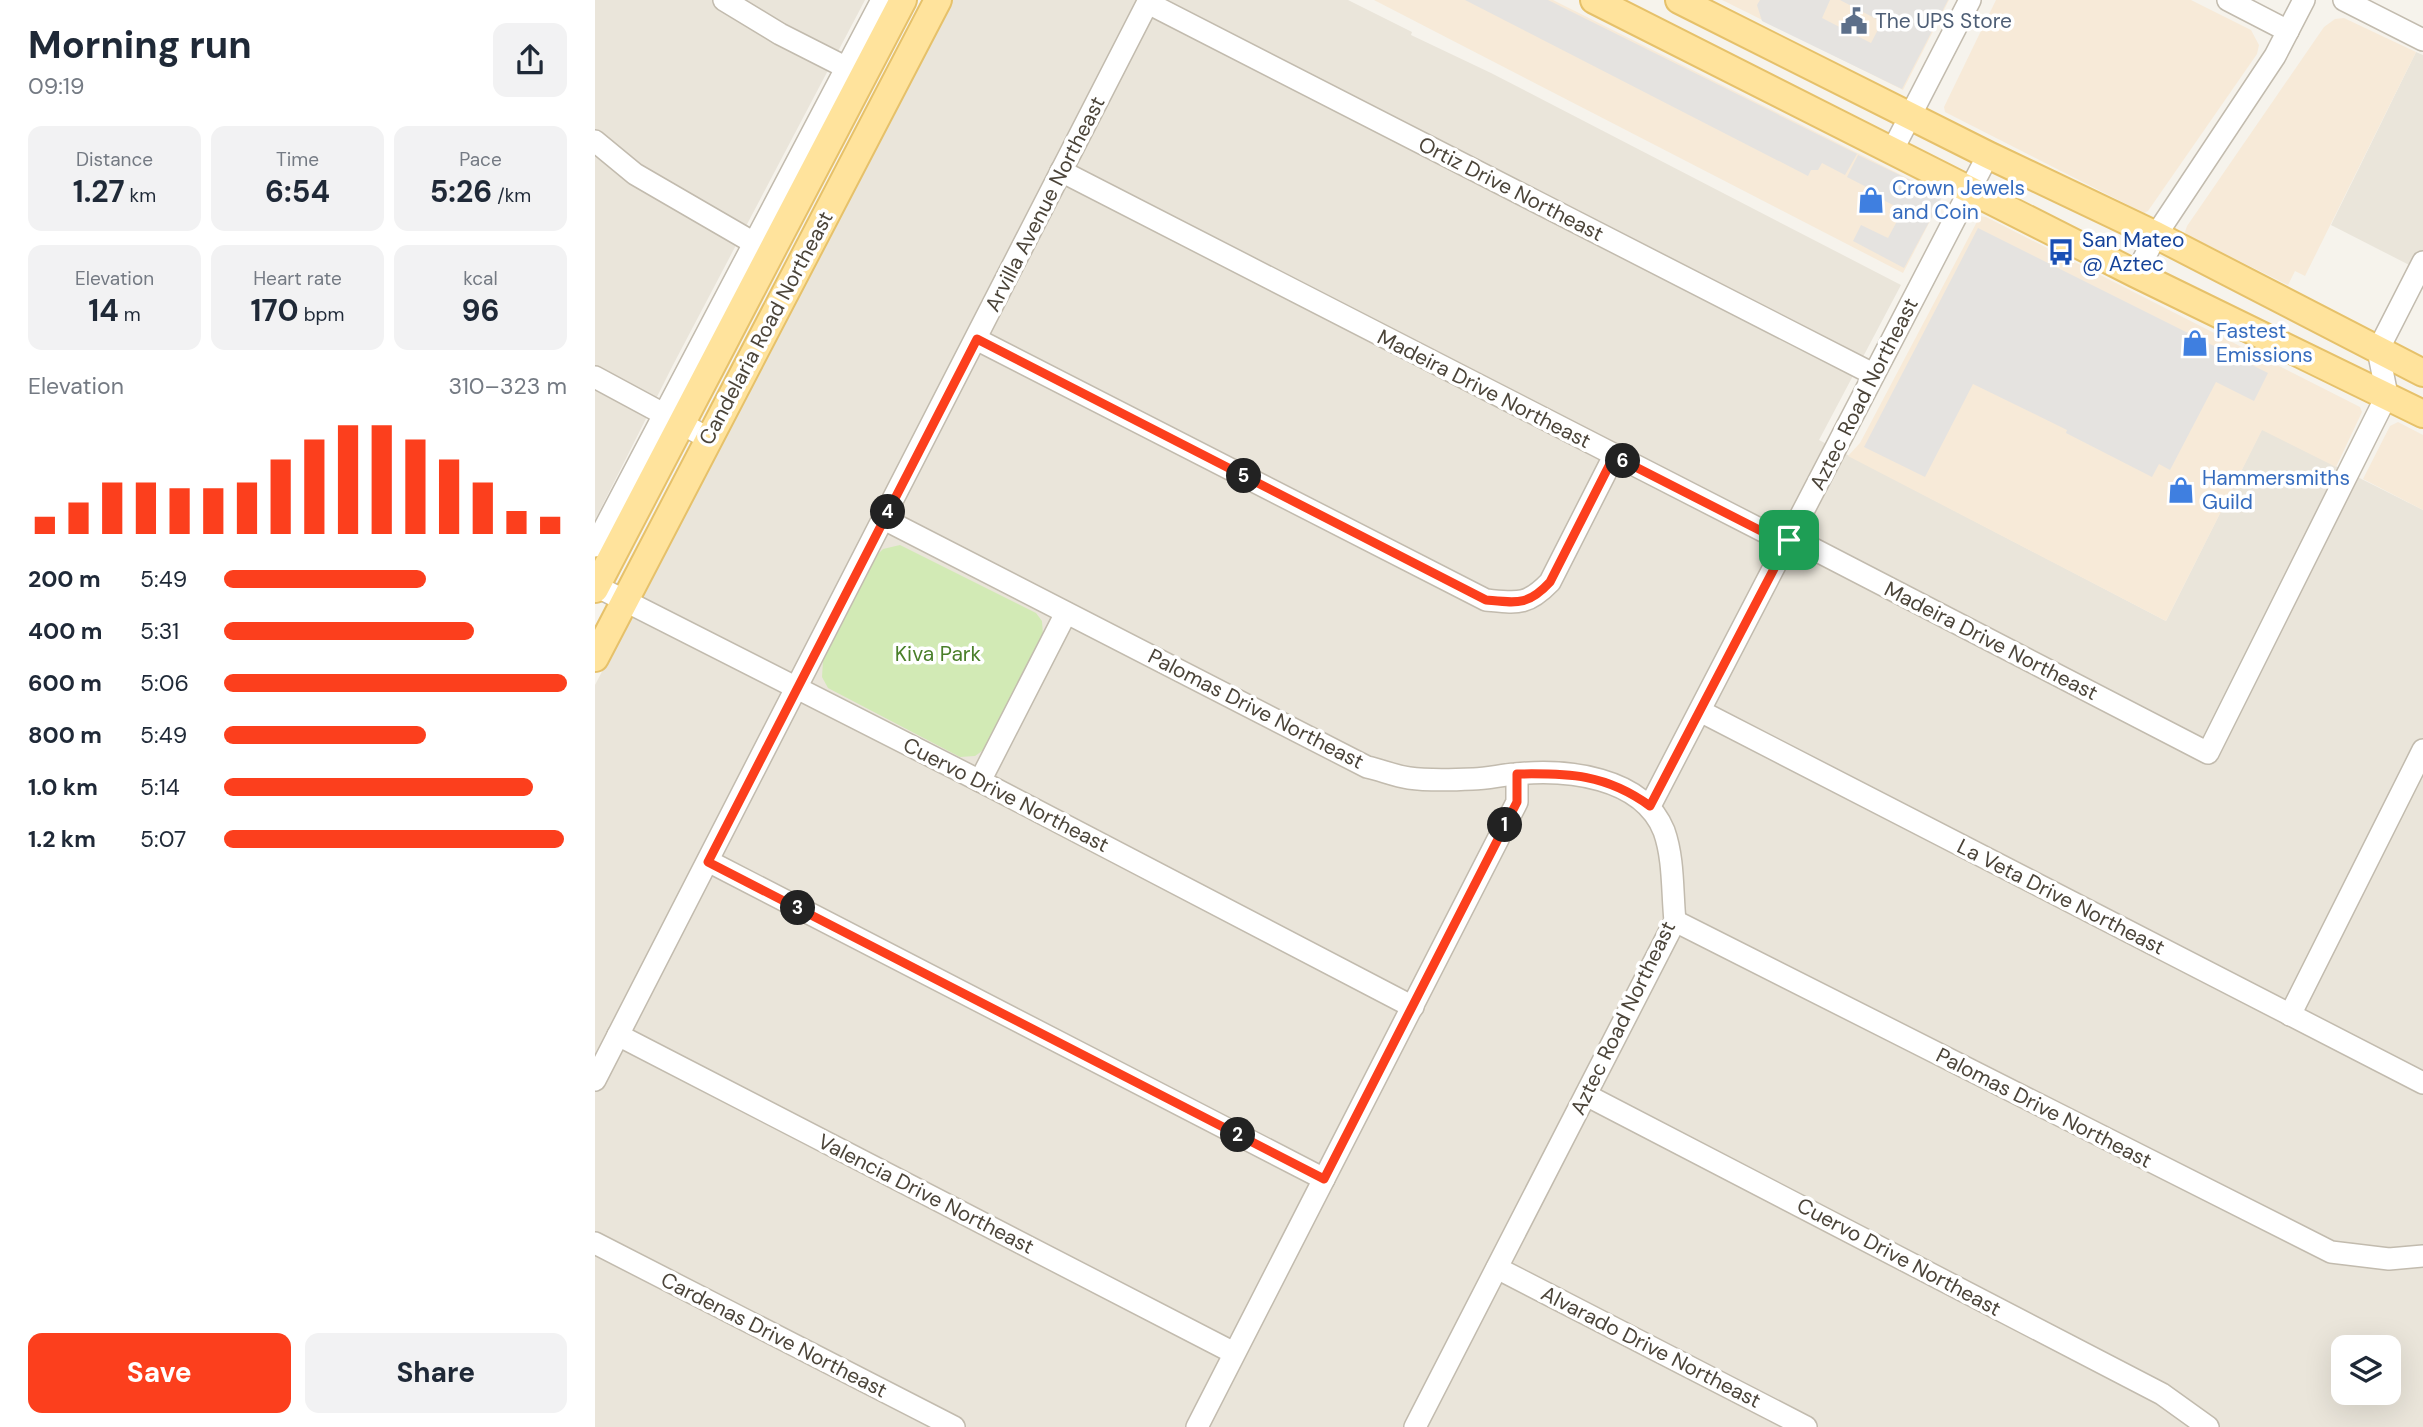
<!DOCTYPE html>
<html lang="en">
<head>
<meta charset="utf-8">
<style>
	body { margin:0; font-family:"DM Sans",sans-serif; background:#f2f2f3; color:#1f2937; height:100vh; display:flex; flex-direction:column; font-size:26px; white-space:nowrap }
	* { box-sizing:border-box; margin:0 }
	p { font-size:23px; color:#747a83 }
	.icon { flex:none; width:38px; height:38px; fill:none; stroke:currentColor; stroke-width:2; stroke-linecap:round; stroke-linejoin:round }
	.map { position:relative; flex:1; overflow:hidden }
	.sheet { display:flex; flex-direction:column; background:#fff; width:595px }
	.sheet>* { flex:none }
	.fabs { position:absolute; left:1736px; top:1335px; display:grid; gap:14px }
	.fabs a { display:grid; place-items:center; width:70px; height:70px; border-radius:14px; background:#fff; box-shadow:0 7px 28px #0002; font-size:35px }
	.pin { position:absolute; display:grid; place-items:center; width:60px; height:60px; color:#fff; margin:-30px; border-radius:14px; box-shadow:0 4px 10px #0006 }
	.km { position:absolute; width:35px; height:35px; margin:-18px; border-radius:50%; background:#222; color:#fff; font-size:19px; line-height:35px; text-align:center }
	.round { display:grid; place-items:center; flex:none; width:74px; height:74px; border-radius:14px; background:#f2f2f3 }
	.head { display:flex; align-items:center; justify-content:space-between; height:119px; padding:0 28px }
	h1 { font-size:38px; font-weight:700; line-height:52px }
	.stats { display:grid; grid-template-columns:repeat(3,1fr); gap:10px; height:119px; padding:7px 28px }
	.stats div { display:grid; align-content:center; border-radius:14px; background:#f2f2f3; text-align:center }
	.stats b { font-size:30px; font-weight:700 }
	.stats small { font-size:19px; font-weight:400 }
	.stats p { font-size:19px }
	.chart { height:196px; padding:14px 28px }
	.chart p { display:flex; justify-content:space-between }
	.chart svg { width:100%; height:126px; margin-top:7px; stroke:#fc3f1d; stroke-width:6 }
	.cta { display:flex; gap:14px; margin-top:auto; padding:14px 28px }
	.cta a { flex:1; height:80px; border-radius:14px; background:#fc3f1d; color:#fff; font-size:28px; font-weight:700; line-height:80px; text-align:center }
	.cta a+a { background:#f2f2f3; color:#1f2937 }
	ul { padding:0 28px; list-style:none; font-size:23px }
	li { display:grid; grid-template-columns:112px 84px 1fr; align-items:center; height:52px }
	li i { height:18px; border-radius:9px; background:#fc3f1d }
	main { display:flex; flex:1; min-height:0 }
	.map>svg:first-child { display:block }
</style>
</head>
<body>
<main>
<section class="sheet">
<div class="head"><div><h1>Morning run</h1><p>09:19</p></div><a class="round"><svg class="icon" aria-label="share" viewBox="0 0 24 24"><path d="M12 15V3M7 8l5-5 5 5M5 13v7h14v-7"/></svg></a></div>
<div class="stats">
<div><p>Distance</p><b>1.27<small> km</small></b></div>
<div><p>Time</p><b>6:54</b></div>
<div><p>Pace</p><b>5:26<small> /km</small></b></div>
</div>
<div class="stats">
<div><p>Elevation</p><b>14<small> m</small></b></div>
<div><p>Heart rate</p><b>170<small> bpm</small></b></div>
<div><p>kcal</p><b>96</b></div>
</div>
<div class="chart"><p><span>Elevation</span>310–323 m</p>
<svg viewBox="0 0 160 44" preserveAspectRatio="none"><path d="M5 44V38M15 44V33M25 44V26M35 44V26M45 44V28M55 44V28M65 44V26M75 44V18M85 44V11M95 44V6M105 44V6M115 44V11M125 44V18M135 44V26M145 44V36M155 44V38"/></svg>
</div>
<ul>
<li><b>200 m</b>5:49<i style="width:59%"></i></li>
<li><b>400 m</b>5:31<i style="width:73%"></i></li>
<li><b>600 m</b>5:06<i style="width:100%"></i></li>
<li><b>800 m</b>5:49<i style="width:59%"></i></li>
<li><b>1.0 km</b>5:14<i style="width:90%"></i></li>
<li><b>1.2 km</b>5:07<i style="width:99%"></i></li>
</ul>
<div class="cta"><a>Save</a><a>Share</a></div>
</section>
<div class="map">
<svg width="1828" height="1427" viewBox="0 0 1828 1427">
	<rect width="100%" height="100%" fill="#f6f3ec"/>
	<g fill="#eae5da" fill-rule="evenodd">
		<path d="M0 0H270L78 365 0 520Z"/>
		<path d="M358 0H753L817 32 816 35 896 73 1306 285 1224 440 1571 621 1667 429 1828 510V1427H0V685ZM1748 1348H1794V1393H1748Z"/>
		<path d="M1821 52 1828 55V272L1736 225Z"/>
	</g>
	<g fill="#f7ead8">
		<path d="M779 0H958L1342 193 1346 197 1345 202 1308 273Z"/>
		<path d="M1127 0H1354L1308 90Z"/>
		<path d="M1401 0H1596L1656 30 1664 45 1662 54 1553 211 1549 213 1350 112 1349 107Z"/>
		<path d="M1749 18 1821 52 1710 276 1700 271 1693 285 1592 235 1590 232 1592 226 1729 27 1740 19Z"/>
		<path d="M1385 216 1391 217 1765 407 1767 412 1741 467 1667 430 1571 621 1253 456 1265 443Z"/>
		<path d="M1803 422 1828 435V510L1768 479 1795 426Z"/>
	</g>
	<path fill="#d2eab5" d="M305 545 441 613 447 621 448 635 394 746 380 756 365 757 233 688 227 677 228 661 282 555 288 549Z"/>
	<g fill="#e5e3e0">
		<path d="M870 0H953L1262 154 1250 175 1227 163 1223 170H1216L1213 176Z"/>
		<path d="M1165 0H1235L1227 18 1276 43 1287 22 1245 0H1353L1307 89 1167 21 1162 5Z"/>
		<path d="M1263 155 1342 193 1346 197 1345 202 1309 268 1258 241 1266 225 1293 238 1308 210 1284 198 1285 194 1252 177Z"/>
		<path d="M1383 228 1673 373 1659 401 1621 382 1575 470 1564 464 1557 477 1471 433 1472 430 1378 384 1330 477 1269 447Z"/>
	</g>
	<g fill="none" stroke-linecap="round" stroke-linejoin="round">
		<defs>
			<g id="minor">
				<path d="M129 0 185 34 252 68"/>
				<path d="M1633 0 1693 31"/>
				<path d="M1749 0 1828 40"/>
				<path d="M553 3 1278 374"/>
				<path d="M0 141 40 174 159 243"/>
				<path d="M1297 151 1375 0"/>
				<path d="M466 171 1176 535 1207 543 1613 753 1792 395 1783 350 1828 262"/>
				<path d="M1541 274 1561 235 1680 56 1709 0"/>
				<path d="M381 339 891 600C922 603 932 606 955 582L1019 456"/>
				<path d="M0 377 113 438"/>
				<path d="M289 519 772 767C786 770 800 776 814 778 834 781 857 780 878 779 892 779 906 775 920 774 971 769 1047 776 1069 831 1079 859 1077 892 1080 921L820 1427"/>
				<path d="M0 546 287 0"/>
				<path d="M1 586 385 781 818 1007"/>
				<path d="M1105 711 1828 1083"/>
				<path d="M385 781 471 613"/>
				<path d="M1055 806 1393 155"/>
				<path d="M113 861 729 1179"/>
				<path d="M1080 921 1736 1252 1794 1259 1828 1256"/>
				<path d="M1695 1015 1828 750"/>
				<path d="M23 1035 639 1353"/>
				<path d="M0 1080 554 0"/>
				<path d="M991 1095 1567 1394 1613 1427"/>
				<path d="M0 1243 359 1427"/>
				<path d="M902 1268 1211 1427"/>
				<path d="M602 1427 922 802V774"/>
			</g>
			<g id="major">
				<path d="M999 0 1541 274 1828 414"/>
				<path d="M1084 0 1393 155 1561 235 1828 373"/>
				<path d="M0 589 308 0"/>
				<path d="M0 658 343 0"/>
			</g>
		</defs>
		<use href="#minor" stroke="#c2bbae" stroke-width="24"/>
		<use href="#major" stroke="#e6c16a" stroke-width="30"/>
		<use href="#minor" stroke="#fff" stroke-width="21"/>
		<use href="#major" stroke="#ffe39c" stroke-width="26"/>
	</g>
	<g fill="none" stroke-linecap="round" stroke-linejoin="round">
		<defs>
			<path id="route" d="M382 339 891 600C922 603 933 606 955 582L1019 456 1176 536 1194 540 1055 806C1011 774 974 773 922 774V802L729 1179 113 862Z"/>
		</defs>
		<use href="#route" stroke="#fff" stroke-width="14"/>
		<use href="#route" stroke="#fc3f1d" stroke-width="9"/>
	</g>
	<defs>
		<symbol id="civic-bare" viewBox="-9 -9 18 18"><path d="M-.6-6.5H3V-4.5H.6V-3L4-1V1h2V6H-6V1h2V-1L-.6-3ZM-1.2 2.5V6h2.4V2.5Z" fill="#5c6f8a" stroke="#fff" stroke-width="2.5" paint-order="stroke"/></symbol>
		<symbol id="shop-bare" viewBox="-9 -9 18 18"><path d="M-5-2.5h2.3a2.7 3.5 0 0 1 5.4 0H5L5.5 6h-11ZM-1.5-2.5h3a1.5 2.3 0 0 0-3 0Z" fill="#3f7fe0" stroke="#fff" stroke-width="2.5" paint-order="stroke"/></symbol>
		<symbol id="bus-bare" viewBox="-9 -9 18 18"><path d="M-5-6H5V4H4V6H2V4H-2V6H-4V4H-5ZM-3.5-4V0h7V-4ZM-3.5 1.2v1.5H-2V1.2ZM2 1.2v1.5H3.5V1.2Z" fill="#1a4fb4" stroke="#fff" stroke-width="2.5" paint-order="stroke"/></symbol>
	</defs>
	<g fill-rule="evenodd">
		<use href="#civic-bare" x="1240" y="2" width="38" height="38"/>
		<use href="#shop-bare" x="1257" y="181" width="38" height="38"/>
		<use href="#bus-bare" x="1447" y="233" width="38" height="38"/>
		<use href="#shop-bare" x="1581" y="324" width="38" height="38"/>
		<use href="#shop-bare" x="1567" y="471" width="38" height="38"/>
	</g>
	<g text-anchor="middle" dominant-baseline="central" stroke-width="7" stroke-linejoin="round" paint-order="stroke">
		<g font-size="21" fill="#4e5e75" stroke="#fff" text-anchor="start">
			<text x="1280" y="21">The UPS Store</text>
		</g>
		<g font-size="21" fill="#366cbe" stroke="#fff" text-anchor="start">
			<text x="1297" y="188">Crown Jewels<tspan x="1297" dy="24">and Coin</tspan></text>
			<text x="1621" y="331">Fastest<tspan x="1621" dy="24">Emissions</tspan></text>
			<text x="1607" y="478">Hammersmiths<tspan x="1607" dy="24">Guild</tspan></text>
		</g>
		<g font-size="21" fill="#4b4439" stroke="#fff">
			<text transform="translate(916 189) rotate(27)">Ortiz Drive Northeast</text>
			<text transform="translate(450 204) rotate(-63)">Arvilla Avenue Northeast</text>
			<text transform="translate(171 328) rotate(-62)">Candelaria Road Northeast</text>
			<text transform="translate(889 389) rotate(27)">Madeira Drive Northeast</text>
			<text transform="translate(1269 394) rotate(-63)">Aztec Road Northeast</text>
			<text transform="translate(1396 641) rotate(27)">Madeira Drive Northeast</text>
			<text transform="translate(661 709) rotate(27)">Palomas Drive Northeast</text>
			<text transform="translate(411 795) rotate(27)">Cuervo Drive Northeast</text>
			<text transform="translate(1466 897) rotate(27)">La Veta Drive Northeast</text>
			<text transform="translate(1028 1018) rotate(-64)">Aztec Road Northeast</text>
			<text transform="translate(1449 1108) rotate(27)">Palomas Drive Northeast</text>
			<text transform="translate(331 1194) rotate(27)">Valencia Drive Northeast</text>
			<text transform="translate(1304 1257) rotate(28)">Cuervo Drive Northeast</text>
			<text transform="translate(179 1335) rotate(27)">Cardenas Drive Northeast</text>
			<text transform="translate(1056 1347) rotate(27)">Alvarado Drive Northeast</text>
		</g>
		<g font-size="21" fill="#164399" stroke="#fff" text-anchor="start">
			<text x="1487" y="240">San Mateo<tspan x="1487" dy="24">@ Aztec</tspan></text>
		</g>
		<g font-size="21" fill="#4a7f2a" stroke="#fff">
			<text x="343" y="654">Kiva Park</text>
		</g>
	</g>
</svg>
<div class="fabs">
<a><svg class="icon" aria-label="layers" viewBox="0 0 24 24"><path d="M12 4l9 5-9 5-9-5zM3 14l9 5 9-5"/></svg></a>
</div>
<div class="pin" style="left:1194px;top:540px;background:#1e9e55"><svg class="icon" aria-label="arrive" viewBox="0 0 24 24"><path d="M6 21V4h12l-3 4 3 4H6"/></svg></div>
<b class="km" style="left:910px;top:825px">1</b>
<b class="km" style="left:643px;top:1135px">2</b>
<b class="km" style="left:203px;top:908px">3</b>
<b class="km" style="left:293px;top:512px">4</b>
<b class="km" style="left:649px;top:476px">5</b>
<b class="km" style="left:1028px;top:461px">6</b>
</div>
</main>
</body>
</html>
